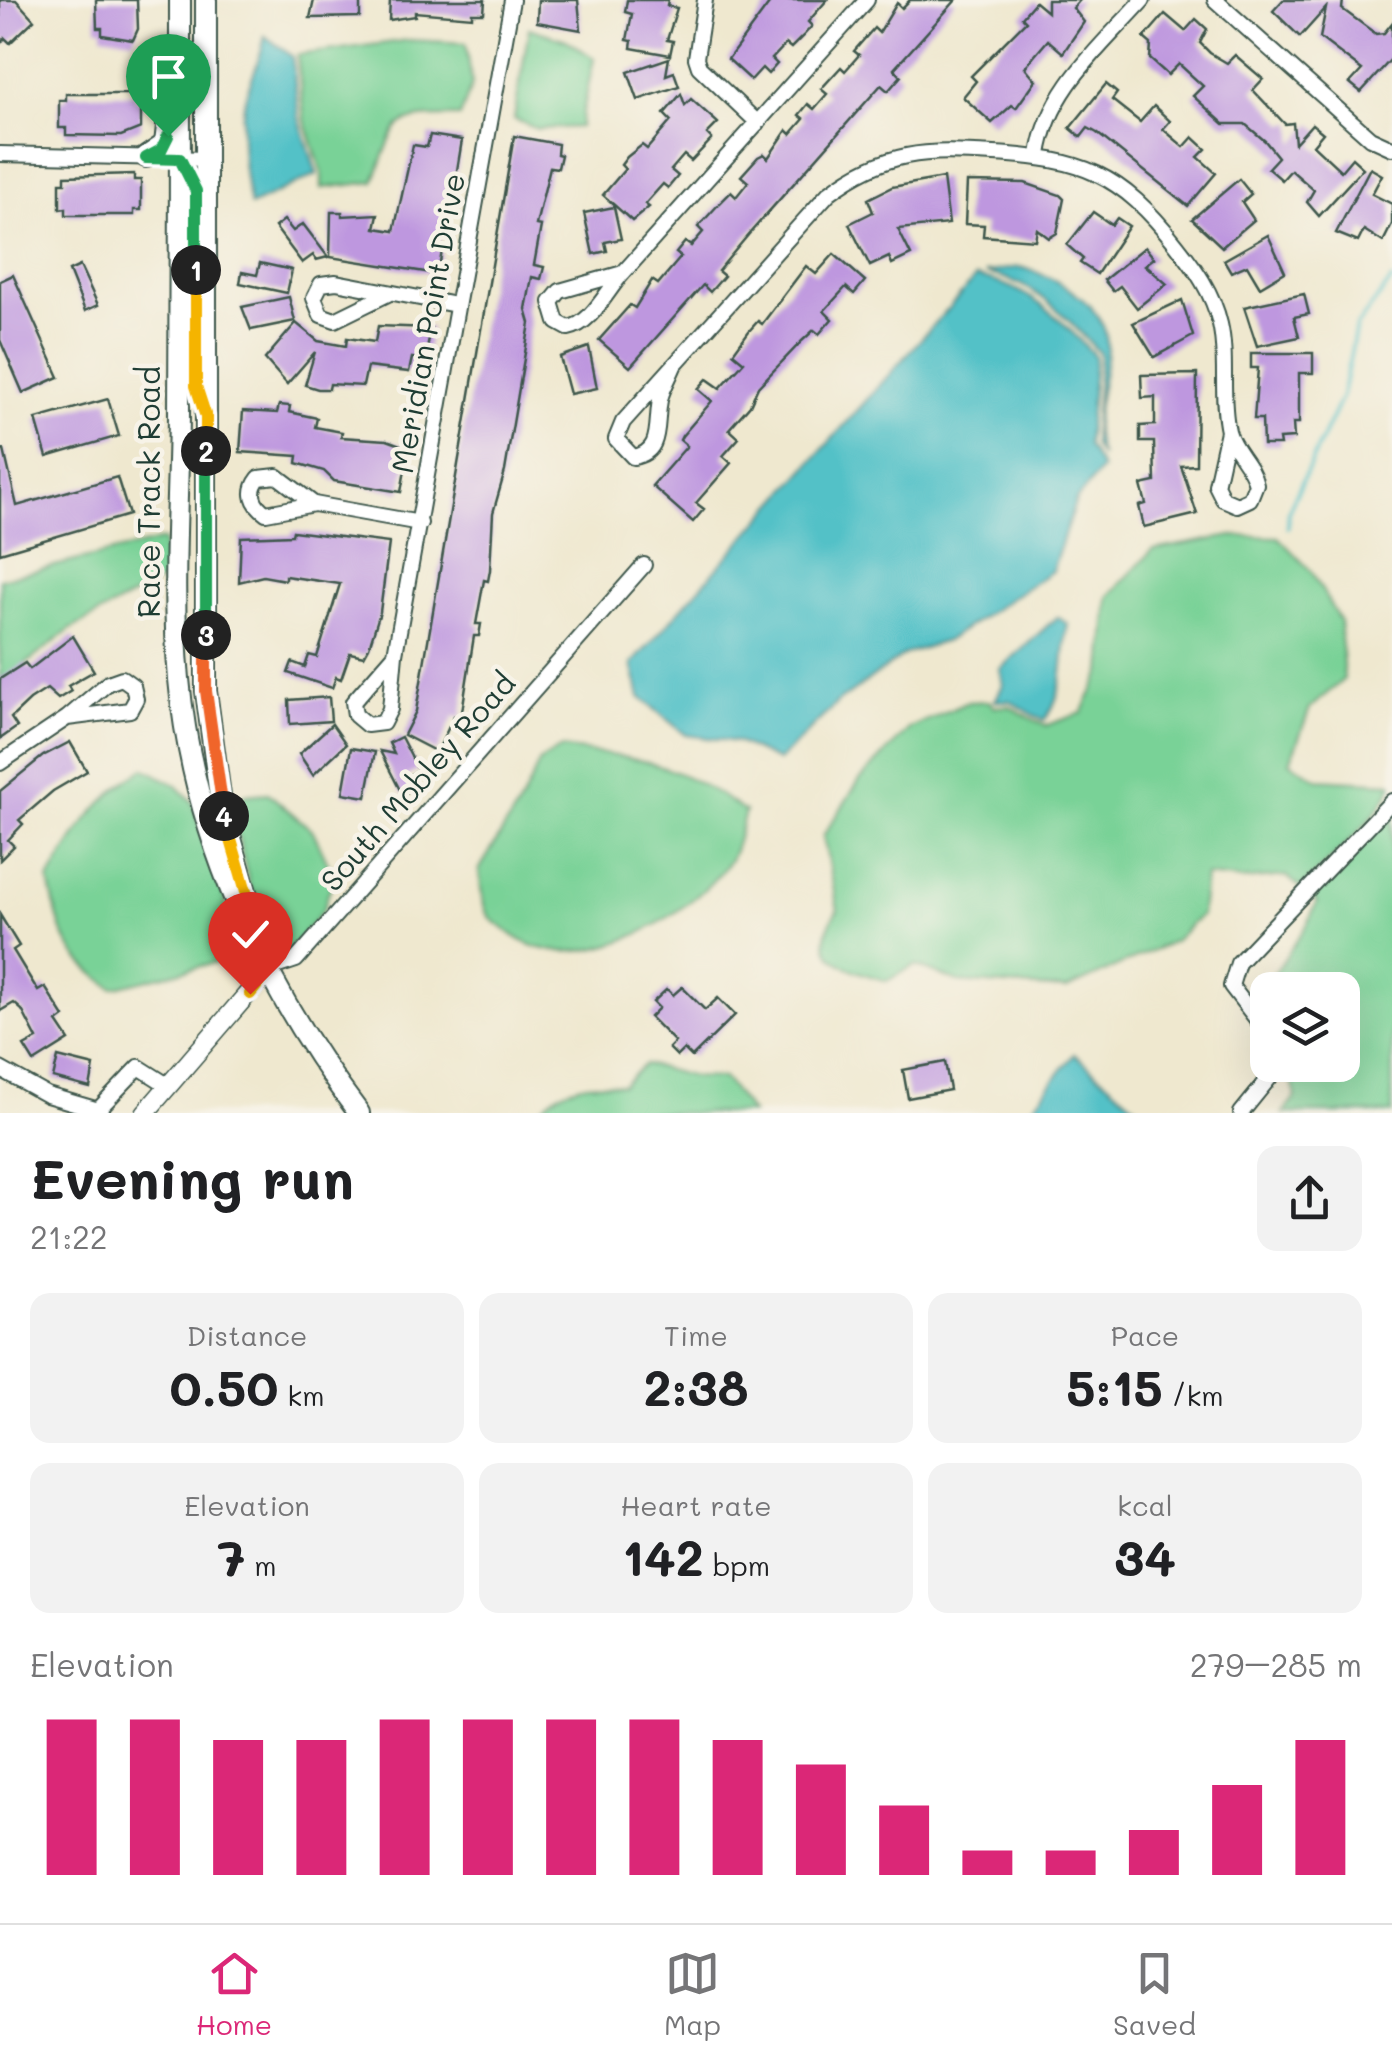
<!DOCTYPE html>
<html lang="en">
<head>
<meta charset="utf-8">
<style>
	body { margin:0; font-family:Mali,sans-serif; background:#f2f2f2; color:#202124; height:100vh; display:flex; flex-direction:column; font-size:38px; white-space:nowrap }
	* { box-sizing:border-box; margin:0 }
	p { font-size:32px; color:#757577 }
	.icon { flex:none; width:55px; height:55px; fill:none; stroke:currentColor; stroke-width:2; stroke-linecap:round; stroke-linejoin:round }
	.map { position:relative; height:1113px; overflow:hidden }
	.details { display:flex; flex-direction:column; background:#fff; flex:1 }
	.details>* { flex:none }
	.buttons { position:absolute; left:1250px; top:972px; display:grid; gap:20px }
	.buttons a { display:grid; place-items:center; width:110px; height:110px; border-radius:20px; background:#fff; box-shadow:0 10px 40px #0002; font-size:50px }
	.pin { position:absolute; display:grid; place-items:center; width:85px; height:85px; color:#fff; margin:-102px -42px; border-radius:50% 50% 50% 0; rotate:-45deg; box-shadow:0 0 10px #0007 }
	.pin .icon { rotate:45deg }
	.km { position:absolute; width:50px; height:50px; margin:-25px; border-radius:50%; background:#222; color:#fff; font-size:28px; line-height:50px; text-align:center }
	.round { display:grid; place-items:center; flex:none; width:105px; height:105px; border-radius:20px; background:#f2f2f2 }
	.overview { display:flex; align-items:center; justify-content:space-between; height:170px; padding:0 30px }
	h1 { font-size:55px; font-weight:800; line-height:75px }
	.stats { display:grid; grid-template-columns:repeat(3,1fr); gap:15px; height:170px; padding:10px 30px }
	.stats div { display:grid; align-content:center; border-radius:20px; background:#f2f2f2; text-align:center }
	.stats b { font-size:50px; font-weight:800 }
	.stats small { font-size:28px; font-weight:400 }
	.stats p { font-size:28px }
	.chart { height:280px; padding:20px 30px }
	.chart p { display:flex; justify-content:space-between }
	.chart svg { width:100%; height:180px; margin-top:10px; stroke:#db2777; stroke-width:6 }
	.dock { display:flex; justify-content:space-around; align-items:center; height:140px; border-top:2px solid #e0e0e0; background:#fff; font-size:28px; color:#757577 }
	.dock a { display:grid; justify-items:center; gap:5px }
	.dock .current { color:#db2777 }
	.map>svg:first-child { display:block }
</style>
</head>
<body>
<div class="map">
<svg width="1392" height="1113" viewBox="0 0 1392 1113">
	<rect width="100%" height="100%" fill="#f7f3e8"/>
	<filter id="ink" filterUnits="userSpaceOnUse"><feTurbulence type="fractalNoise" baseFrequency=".01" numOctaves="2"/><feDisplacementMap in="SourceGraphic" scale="20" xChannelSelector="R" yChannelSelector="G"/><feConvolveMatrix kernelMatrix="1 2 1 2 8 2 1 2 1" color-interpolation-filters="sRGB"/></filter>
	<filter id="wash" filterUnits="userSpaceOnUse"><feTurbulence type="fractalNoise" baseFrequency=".0048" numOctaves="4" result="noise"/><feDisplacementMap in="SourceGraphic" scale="40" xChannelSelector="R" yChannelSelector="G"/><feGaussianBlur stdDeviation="2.25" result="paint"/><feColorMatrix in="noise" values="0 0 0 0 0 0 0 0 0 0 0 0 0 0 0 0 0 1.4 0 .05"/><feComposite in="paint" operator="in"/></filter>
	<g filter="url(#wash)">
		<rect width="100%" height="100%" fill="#efe8cf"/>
		<g fill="#79d297" stroke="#4c8866" stroke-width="2.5">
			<path d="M529 28 566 40 594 58 580 127 537 129 514 119Z"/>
			<path d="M409 40 466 43 472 84 460 117C390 116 398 120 374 182L322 188V173L304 118 297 55Z"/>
			<path d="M1232 536 1278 537 1311 571 1340 622 1344 679 1310 708 1290 762 1317 779 1392 783C1389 810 1322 866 1301 888L1286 876 1241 880 1205 876 1201 915 1174 941 1067 989 958 982 915 965 887 981C847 969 804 958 838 910L823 836 859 781 910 728 968 702 989 701 994 707 1009 706 1045 726 1082 713 1102 672 1108 597 1153 550Z"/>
			<path d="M163 540 166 578 71 629 0 684V579Z"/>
			<path d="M561 748C643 759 677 763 745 812 740 828 737 850 728 863 685 921 572 986 506 930 501 926 492 921 488 915 481 905 481 882 479 870L522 800 540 761Z"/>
			<path d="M144 768 176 785 192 801 246 964 225 960 113 988C65 954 61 937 49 880 77 830 96 800 144 768Z"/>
			<path d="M268 793 313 831 334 876 323 910 285 956C255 941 240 838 231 805L245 795Z"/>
			<path d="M1392 813V1113H1283L1296 1097 1288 1065H1342V990L1267 993 1266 986 1307 925 1317 902 1312 897Z"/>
			<path d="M645 1064 693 1077 723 1078 751 1113H537C560 1085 587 1080 622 1085Z"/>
		</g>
		<g fill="#52c1c7" stroke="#387f7e" stroke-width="2.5">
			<path d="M265 36 292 56 299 118 317 174 250 206C243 175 237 119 248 89 255 70 261 56 265 36Z"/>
			<path d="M1019 267C1053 275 1109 305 1107 348 1105 383 1087 422 1101 457L1093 444 1100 354C1067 317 1036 282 985 273Z"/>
			<path d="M976 277C1029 286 1059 317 1095 356L1087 445 1102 469 1076 500 1052 571 946 641 905 654 837 703 778 761 737 742 686 735 640 697 632 664Z"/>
			<path d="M1057 617 1068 624C1061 659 1067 691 1044 721L1010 701H995L1003 685 1000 669Z"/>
			<path d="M1074 1054 1144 1113H1028Z"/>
		</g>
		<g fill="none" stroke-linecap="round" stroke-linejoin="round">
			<path stroke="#52c1c7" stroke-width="4" d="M1288 527V512L1342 396 1356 327 1392 280"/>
		</g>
		<g id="blocks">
			<g fill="#be97df">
				<path d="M0 0H16L34 20 10 43 5 38 0 44Z"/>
				<path d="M96 0H137L138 29 133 40 102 35V28H97Z"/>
				<path d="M314 0H360V17L310 18Z"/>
				<path d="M390 0H485L484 13H472V17L415 12V16L389 20Z"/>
				<path d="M538 0H578L581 30 537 22Z"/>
				<path d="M627 0H668L667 6 677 8 667 40 673 41 670 55 631 48 632 41 627 40 632 14 625 12Z"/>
				<path d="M772 0H827L808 22 812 26 803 36 791 48 786 44 772 59 777 64 768 74 762 68 751 80 728 59Z"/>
				<path d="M910 0H956L894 69 901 76 888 91 881 85 749 234 718 271 724 276 710 292 703 285 630 367 599 340 630 305 635 308 652 280 658 284 681 257 676 253 685 242 691 246 703 232 698 227 718 205 731 192 736 197 748 182 741 176 758 157 764 154 768 158 787 130 791 134 804 119 799 115 808 104 814 109 827 94 821 89 841 67 845 71 859 55 854 51 874 28 879 33 897 3 902 8Z"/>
				<path d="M1047 0H1080L1073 8 1084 22 1063 53 1048 40 1025 67 1036 80 1016 108 1012 105 992 123 963 97 976 81 971 76 1026 21 1022 17 1035 2 1047 12Z"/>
				<path d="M1283 0H1343L1342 9 1376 34 1384 33 1392 23V58L1361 92 1350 83 1362 70 1320 38 1326 8 1300 37 1273 11Z"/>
				<path d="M1165 14 1185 31 1196 19 1207 29 1200 43 1210 53 1227 63 1235 55 1263 79 1253 90 1285 124 1293 123 1295 143 1312 124 1323 133 1313 145 1341 171 1352 158 1363 168 1319 216 1307 202 1314 190 1291 170 1282 180 1268 168 1278 157 1265 141 1245 124H1224L1193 96 1203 86 1179 64 1168 75 1150 59 1151 44 1144 38Z"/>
				<path d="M669 58 666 75 674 72 679 86 638 100 628 72Z"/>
				<path d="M1106 84 1117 93 1112 100 1140 122 1154 106 1170 121 1163 129 1184 147 1193 137 1206 149 1198 157 1216 173 1188 206 1097 133 1088 128 1081 137 1070 128Z"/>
				<path d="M66 94H135V100H141V128L121 136 66 135V128H59V100H66Z"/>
				<path d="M681 94 685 105 691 99 718 123 707 134 712 139 691 161 684 155 671 170 678 176 668 188 663 184 645 204 649 207 632 221 603 195 625 169 621 165 627 157 642 145 647 149 671 121 664 114Z"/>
				<path d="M430 135 462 140 449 219H445L438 250 442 251 438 274 330 257 331 212H342V216L378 214 375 228 394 231 413 145 427 147Z"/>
				<path d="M514 136 558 144 557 154 561 155 558 168 550 167 536 225 541 226 534 265 544 267 541 279 532 277 526 309 530 323 505 471 493 513 490 570 488 581 484 580 476 624H481L479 636H474L461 718 454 716 437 752 404 735 416 711Z"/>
				<path d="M1370 168 1382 175 1372 194 1392 204V224L1383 242 1364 230 1358 242 1336 233Z"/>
				<path d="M134 174V180H141V210H134V215H66V208L60 209V183H65V176Z"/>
				<path d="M943 178 949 224 898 229 911 255 892 264 889 257 870 266 849 224 873 212 868 199 892 187Z"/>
				<path d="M1239 179 1251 194 1242 202 1254 220 1222 247 1192 219Z"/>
				<path d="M967 182 1025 183 1060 195 1064 199 1057 233 1049 238 1037 229 1035 240 983 236 984 225 965 224Z"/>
				<path d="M614 207 621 239 605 242 607 251 593 254 584 213Z"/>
				<path d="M1093 212 1112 225 1117 218 1129 226 1097 274 1080 263 1083 259 1067 245Z"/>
				<path d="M284 220 293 231 303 224 328 257 316 260 313 255 302 263 275 227Z"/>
				<path d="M1268 235 1285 272 1260 287 1247 265 1231 272 1224 260Z"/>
				<path d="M1145 247 1154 258 1145 265 1167 284 1137 308 1120 286 1113 291 1104 280Z"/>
				<path d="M834 254 865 281 854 294 846 287 824 311 832 319 819 334 814 330 802 341 758 387 750 405 729 429 739 438 723 456 731 463 696 503 704 509 693 522 652 486 687 446 680 440 682 436 712 401 698 389 707 379 720 388 744 362 733 353 749 331 758 321 762 324 806 266 816 274Z"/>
				<path d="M260 263 292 270 287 293 240 283 242 272 257 275Z"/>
				<path d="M80 266 98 305 85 311 69 271Z"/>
				<path d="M13 275 59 377 23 393 0 340V281Z"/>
				<path d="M1304 294 1309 314 1294 317 1299 337 1257 346 1244 307Z"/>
				<path d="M289 297 295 321 251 330 242 307Z"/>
				<path d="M1182 300 1193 336 1154 357 1133 323Z"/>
				<path d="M296 323 318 341 346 346 347 338 375 342 378 326 431 328 425 360 412 358 409 372 367 367 363 386 330 384 329 389H318L305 385 315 352 287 384 265 359Z"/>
				<path d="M589 347 597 388 570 394 560 357Z"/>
				<path d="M1251 353H1313V373H1299V423H1293L1294 438 1279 439 1280 445H1263L1262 419H1254L1258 368H1251Z"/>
				<path d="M1197 374 1196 465 1181 466 1197 514 1144 527 1139 506 1146 504 1141 485 1155 482 1154 442H1140V426L1155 425V397L1142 398 1141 375Z"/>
				<path d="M108 399 119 436 47 457 36 419Z"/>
				<path d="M279 405 290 406 289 412 317 418 315 427 342 432 341 437 387 440 409 448 401 492 334 481 324 471 297 463 298 456 240 452 243 411 277 413Z"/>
				<path d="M4 450 17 506 117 477 129 515 0 553V451Z"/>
				<path d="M293 531 389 543 380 612 369 647 364 656 350 653 341 679 336 677 332 688 288 673 292 662 305 667 309 655 317 657 340 584 285 576V580L263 576 239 582 241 537 292 535Z"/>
				<path d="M73 636 94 671 68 686 71 691 58 699 47 689 30 700 11 718 17 727 0 739V679L25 663 30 669Z"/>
				<path d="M329 697 331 721 290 724 289 700Z"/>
				<path d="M332 724 346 744 313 775 299 754Z"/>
				<path d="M401 737 418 770 406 777 412 790 402 794 380 751 394 754 389 743Z"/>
				<path d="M70 742 87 771 53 791 19 820 23 824 8 840 14 846 0 860V791L43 756Z"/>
				<path d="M351 748 375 752 366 797 343 793Z"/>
				<path d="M0 915 19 946 13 950 27 973 38 991 45 987 64 1017 57 1022 69 1040 34 1062 24 1046 37 1039 22 1010 14 1003 0 1011Z"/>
				<path d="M682 987 705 1010 718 998 735 1015 692 1057 684 1049 677 1056 669 1048 675 1042 650 1017 659 1008 653 1002 667 989 673 995Z"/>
				<path d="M58 1057 94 1066 90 1088 53 1078Z"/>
				<path d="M945 1062 950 1090 908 1098 903 1070Z"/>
			</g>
		</g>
	</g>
	<g filter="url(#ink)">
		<use href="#blocks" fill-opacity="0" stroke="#3e574b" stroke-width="2.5"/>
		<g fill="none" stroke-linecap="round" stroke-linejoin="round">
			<defs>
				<g id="minor">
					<path d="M705 0 696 58 699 67 758 123"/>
					<path d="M1215 0 1370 138 1392 148"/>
					<path d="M0 154 207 159"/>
					<path d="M1039 155C1048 90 1101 47 1143 0"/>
					<path d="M623 273 560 291 551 302 557 322 568 328C592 324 607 290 623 273L867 0"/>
					<path d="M388 294 335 320 321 315 314 298 321 284 336 282 456 305"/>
					<path d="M674 366C670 376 664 386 661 396 654 420 665 452 633 457L616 439 623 422 829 193C886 150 925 150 994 154 1083 159 1120 173 1176 244 1195 268 1213 293 1220 324 1228 358 1220 396 1228 431 1233 451 1252 465 1256 484L1250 499 1237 505 1223 499 1216 485 1228 431"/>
					<path d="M314 504 266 513C253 504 248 492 259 478L277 476 314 504 420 523"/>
					<path d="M395 654 353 702 355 715 367 725 383 723 390 709 395 654 512 0"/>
					<path d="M0 763 67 718 108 683 122 678 133 686 136 699 130 710 67 718"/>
					<path d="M269 969 296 960 644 565"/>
					<path d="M1268 1034 1231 986 1238 963 1392 801"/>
					<path d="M0 1069 47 1095 95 1109"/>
					<path d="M95 1113 139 1067 169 1086"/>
					<path d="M1241 1113 1280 1065"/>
				</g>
				<path id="tertiary" d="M145 1113 269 969"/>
				<g id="secondary">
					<path d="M180 0C180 138 180 277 179 415 178 503 171 592 179 679 193 837 264 988 359 1113"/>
					<path d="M206 0V691L221 803 247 896"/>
					<path d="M146 157 165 144 168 117"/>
				</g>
			</defs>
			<use href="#minor" stroke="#3e574b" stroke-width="18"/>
			<use href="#tertiary" stroke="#3e574b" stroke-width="21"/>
			<use href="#secondary" stroke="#3e574b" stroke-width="24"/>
			<use href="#minor" stroke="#fff" stroke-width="14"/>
			<use href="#tertiary" stroke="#fff" stroke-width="18"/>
			<use href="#secondary" stroke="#fff" stroke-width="20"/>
		</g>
	</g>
	<g fill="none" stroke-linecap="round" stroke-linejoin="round" filter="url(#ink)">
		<defs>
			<path id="split-1" d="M168 136 161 150 146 158 180 159 196 191V270"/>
			<path id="split-2" d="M196 270V386L206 417V451"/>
			<path id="split-3" d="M206 635V451"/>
			<path id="split-4" d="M206 635V691L224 816"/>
			<path id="split-5" d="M224 816 269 970 250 994"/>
		</defs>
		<use href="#split-1" stroke="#fff" stroke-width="20"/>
		<use href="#split-2" stroke="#fff" stroke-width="20"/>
		<use href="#split-3" stroke="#fff" stroke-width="20"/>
		<use href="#split-4" stroke="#fff" stroke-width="20"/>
		<use href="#split-5" stroke="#fff" stroke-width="20"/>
		<use href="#split-1" stroke="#22a559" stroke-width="12"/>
		<use href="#split-2" stroke="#f5b400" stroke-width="12"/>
		<use href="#split-3" stroke="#22a559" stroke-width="12"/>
		<use href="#split-4" stroke="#f0652b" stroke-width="12"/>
		<use href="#split-5" stroke="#f5b400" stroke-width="12"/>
	</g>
	<g text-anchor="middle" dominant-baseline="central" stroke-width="9" stroke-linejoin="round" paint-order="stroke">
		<g font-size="30" fill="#1f3d34" stroke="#f7f3e8">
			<text transform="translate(427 323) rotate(-80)">Meridian Point Drive</text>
			<text transform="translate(148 492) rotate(-90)">Race Track Road</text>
			<text transform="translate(417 781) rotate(-49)">South Mobley Road</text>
		</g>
	</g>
</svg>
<div class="buttons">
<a><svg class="icon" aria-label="layers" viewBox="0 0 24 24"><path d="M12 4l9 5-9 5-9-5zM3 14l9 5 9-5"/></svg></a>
</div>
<div class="pin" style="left:168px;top:136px;background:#1e9e55"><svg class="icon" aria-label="arrive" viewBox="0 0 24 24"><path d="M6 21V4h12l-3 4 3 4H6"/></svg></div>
<div class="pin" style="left:250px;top:994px;background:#d93025"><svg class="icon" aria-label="check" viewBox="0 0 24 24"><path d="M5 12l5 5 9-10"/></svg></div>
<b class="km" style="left:196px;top:270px">1</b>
<b class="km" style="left:206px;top:451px">2</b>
<b class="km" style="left:206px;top:635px">3</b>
<b class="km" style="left:224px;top:816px">4</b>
</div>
<section class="details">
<div class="overview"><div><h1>Evening run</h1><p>21:22</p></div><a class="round"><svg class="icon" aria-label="share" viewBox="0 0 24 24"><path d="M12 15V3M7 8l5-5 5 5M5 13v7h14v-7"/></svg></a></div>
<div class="stats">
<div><p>Distance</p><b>0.50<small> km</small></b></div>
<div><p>Time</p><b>2:38</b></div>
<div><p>Pace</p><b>5:15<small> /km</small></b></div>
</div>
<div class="stats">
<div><p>Elevation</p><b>7<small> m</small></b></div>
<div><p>Heart rate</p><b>142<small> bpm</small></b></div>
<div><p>kcal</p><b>34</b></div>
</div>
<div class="chart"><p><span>Elevation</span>279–285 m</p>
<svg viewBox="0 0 160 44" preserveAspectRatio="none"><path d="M5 44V6M15 44V6M25 44V11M35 44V11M45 44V6M55 44V6M65 44V6M75 44V6M85 44V11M95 44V17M105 44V27M115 44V38M125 44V38M135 44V33M145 44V22M155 44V11"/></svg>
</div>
</section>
<nav class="dock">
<a class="current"><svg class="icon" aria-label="home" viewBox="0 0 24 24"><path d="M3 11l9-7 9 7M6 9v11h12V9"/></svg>Home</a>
<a><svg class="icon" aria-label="map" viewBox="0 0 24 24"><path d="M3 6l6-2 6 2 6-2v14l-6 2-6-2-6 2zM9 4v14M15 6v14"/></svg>Map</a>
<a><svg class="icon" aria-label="saved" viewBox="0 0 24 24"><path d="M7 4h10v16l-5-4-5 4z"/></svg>Saved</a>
</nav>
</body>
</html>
